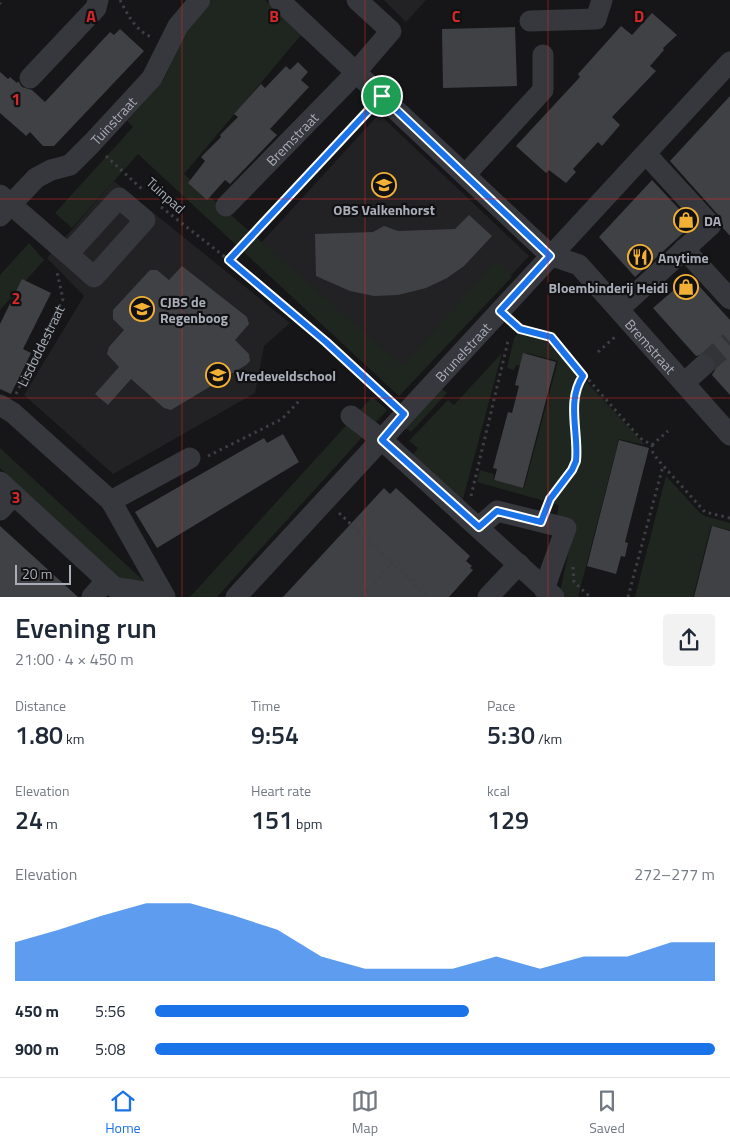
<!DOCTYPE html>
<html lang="en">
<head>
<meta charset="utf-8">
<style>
	body { margin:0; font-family:"Titillium Web",sans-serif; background:#f2f2f3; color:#1f2937; height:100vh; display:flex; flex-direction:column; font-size:19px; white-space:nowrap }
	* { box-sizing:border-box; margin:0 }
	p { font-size:16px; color:#747a83 }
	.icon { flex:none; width:28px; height:28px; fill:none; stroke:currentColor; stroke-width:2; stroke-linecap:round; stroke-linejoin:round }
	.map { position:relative; height:597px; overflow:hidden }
	.sheet { display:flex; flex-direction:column; background:#fff; flex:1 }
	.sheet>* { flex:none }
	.scale { position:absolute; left:15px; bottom:12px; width:56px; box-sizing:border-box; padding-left:5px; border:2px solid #a8adb8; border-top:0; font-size:14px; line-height:18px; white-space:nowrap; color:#a8adb8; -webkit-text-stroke:4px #111113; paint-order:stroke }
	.pin { position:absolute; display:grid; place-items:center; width:42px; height:42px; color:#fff; margin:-21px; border:2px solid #fff; border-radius:50%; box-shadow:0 1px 5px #0007 }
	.round { display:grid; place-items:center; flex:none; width:52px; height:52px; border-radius:5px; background:#f2f2f3 }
	.overview { display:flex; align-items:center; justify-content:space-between; height:85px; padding:0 15px }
	h1 { font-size:28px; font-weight:600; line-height:38px }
	.stats { display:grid; grid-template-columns:repeat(3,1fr); gap:8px; height:85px; padding:5px 15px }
	.stats div { display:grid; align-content:center }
	.stats b { font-size:25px; font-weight:600 }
	.stats small { font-size:14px; font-weight:400 }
	.stats p { font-size:14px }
	.chart { height:140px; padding:10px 15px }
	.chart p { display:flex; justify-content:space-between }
	.chart svg { width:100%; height:90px; margin-top:5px; fill:#1a73e8; opacity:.7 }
	ul { padding:0 15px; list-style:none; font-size:16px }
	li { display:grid; grid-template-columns:80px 60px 1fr; align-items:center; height:38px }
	li i { height:12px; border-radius:6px; background:#1a73e8 }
	.menu { display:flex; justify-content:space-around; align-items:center; height:70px; border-top:1px solid #e0e1e3; background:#fff; font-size:14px; color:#747a83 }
	.menu a { display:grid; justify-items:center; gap:2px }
	.menu .current { color:#1a73e8 }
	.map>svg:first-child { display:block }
</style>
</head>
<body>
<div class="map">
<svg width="730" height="597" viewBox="0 0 730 597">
	<rect width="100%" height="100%" fill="#161618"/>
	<g fill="#222225">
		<path d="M384 0H426L406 22Z"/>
		<path d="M379 114 529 256 399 396 249 256Z"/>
		<path d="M114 181 290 323 264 346 255 393 113 474 24 395 84 296 47 258Z"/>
	</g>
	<g fill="#1e261f">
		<path d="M212 0H265L302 34 184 174 403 366 496 260 512 277 399 396 138 154 72 228 55 213 133 127 127 121 163 81 185 33Z"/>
		<path d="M29 243 44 260 0 310V275Z"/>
		<path d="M519 333 547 339 645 445 619 439 578 597H566L561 592V587L575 522 556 518 559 505 477 482 480 470 494 474 493 480 524 488 558 361 526 353 522 366 516 365 514 370 507 368 514 338Z"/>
		<path d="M502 353 463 499H460L413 455 418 448 409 441 448 400 454 405Z"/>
		<path d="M441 388 447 393 411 432 405 428Z"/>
		<path d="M372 397 387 410 217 597H190Z"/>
		<path d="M0 448 148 585 120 582 0 468Z"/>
		<path d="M666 476 700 513 705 516 730 523V530L711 526 693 597H635Z"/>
	</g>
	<g fill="#404145">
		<path d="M652 13 677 35 663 48 664 50 650 66 656 71 612 117 620 125 602 146 598 142 573 169 576 172 566 183 549 170 546 173 516 146 580 77 578 74 621 26 632 35Z"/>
		<path d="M515 27 517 86 443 88 442 29Z"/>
		<path d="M120 29 144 51 54 146H43L30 132 26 136 24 134 0 113V72L8 79 10 77 17 83 18 81 22 87 32 90 45 102 110 32 114 35Z"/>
		<path d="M298 62 308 72 301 80 309 87 270 129 277 135 230 184 225 180 207 200 188 183 205 161 201 157 221 137 220 135 238 117 234 114 261 84 265 88 286 66 290 70Z"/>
		<path d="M730 96V236L723 228 720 217 670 161Z"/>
		<path d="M652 180 693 224 635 277 599 237Z"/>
		<path d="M469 215 492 236 464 266 447 278 426 288 398 295 374 296 350 291 316 276 315 234 373 232 384 226 398 231 455 229Z"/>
		<path d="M182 266 247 317 249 324 235 340 249 354 250 361 246 365 171 410 164 408 131 379 108 405 95 394 119 367 107 354 109 347 124 330 113 319V310L150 270H157L169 280Z"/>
		<path d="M690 276 730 320V395L712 375 716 368 714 357 707 353 696 356 653 308Z"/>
		<path d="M22 279 51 293 23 349 31 353 11 394 0 389V324Z"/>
		<path d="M523 353 556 362 523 488 494 480 497 469 493 468 508 412 512 413 519 386 515 385Z"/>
		<path d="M283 434 299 462 157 548 135 512 264 438 267 443Z"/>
		<path d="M619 440 649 448 625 542 628 543 625 557 621 556 616 574 587 566Z"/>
		<path d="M384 488 390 494 396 488 470 556 466 561 472 566 470 568 473 570 449 597H283Z"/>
		<path d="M0 526 44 566 78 597H0Z"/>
		<path d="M712 526 730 531V597H694Z"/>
	</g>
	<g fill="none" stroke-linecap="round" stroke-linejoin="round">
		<path stroke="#333438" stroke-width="21" stroke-dasharray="21 11" stroke-linecap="butt" d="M704 365 730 342"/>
		<g stroke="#3d3f44" stroke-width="3" stroke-dasharray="2.5 4" stroke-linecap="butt">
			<path d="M120 0C128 15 135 30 151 37"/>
			<path d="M0 3 1 4"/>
			<path d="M106 156 144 191"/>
			<path d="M161 207 229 260 326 342 391 402"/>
			<path d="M229 260 369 110"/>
			<path d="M514 323 520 329 551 337 640 438 652 445 653 453 658 460 705 512 730 518"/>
			<path d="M598 352 616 336"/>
			<path id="s1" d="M16 394 63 299 57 272"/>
			<path d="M652 445 668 431"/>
			<path d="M208 456 282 419 299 401"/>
			<path d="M471 496 508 341"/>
			<path d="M548 505 572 470 576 461C579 433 566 401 583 376"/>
			<path d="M339 513 428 597"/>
			<path d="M573 567 574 582 590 597"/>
			<path d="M361 597 392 563"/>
			<path d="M628 597 663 466"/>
		</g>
		<g stroke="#37383d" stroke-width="21">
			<path id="s2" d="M279 0 550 255 579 265 730 435"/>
			<path d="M530 21 596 19 602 0"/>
			<path d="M30 78 96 8 98 0"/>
			<path d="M465 175 543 90V55"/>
			<path d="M0 195 68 254 119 198 145 220 94 277 68 254"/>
			<path id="s3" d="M226 206 348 81 391 31 357 0"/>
			<path id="s4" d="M0 216 36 178 51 170 70 165 92 143 152 78 178 26 200 0"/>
			<path d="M684 249 730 299"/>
			<path d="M619 309 711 225 646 154"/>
			<path d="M684 383 704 365"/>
			<path d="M0 405 13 413 111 501 165 597"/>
			<path d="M351 416 382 440 554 597"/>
			<path d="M0 482 114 587 163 595"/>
			<path d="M111 501 190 458"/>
			<path d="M0 510 14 495"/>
			<path d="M479 527 497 511 566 528 544 589"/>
			<path d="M92 597 107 580"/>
			<path id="s5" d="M236 597 730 62"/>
			<path d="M488 597 519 564"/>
		</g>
	</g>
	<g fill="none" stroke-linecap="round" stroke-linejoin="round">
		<defs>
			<path id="route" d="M382 96 550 256 500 311 520 329 551 337 583 376C566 401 579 433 576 461L572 470 550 499 541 522 497 511 479 527 382 440 404 414 326 342 229 260Z"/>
		</defs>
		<use href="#route" stroke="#fff" stroke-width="10"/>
		<use href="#route" stroke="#1a73e8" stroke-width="6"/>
	</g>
	<path fill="none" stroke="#d62828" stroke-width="1" stroke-opacity="0.55" d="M182 0V597M365 0V597M548 0V597M0 199H730M0 398H730"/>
	<defs>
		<symbol id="school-ring" viewBox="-11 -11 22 22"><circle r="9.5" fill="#111113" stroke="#f2b134" stroke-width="1.5"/><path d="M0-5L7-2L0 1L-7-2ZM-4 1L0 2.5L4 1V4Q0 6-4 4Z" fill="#f2b134"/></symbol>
		<symbol id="shop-ring" viewBox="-11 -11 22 22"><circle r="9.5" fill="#111113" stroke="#f2b134" stroke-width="1.5"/><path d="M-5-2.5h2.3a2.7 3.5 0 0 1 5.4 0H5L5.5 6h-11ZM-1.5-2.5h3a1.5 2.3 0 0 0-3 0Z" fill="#f2b134"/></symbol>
		<symbol id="restaurant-ring" viewBox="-11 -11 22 22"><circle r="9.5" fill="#111113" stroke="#f2b134" stroke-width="1.5"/><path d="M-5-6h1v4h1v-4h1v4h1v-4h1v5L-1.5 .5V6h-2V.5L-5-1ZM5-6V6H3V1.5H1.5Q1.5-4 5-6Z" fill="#f2b134"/></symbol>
	</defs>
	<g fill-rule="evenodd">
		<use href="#school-ring" x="370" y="171" width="28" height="28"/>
		<use href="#shop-ring" x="672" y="206" width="28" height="28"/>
		<use href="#restaurant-ring" x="626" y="243" width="28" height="28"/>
		<use href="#shop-ring" x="672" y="273" width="28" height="28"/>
		<use href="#school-ring" x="128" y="295" width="28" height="28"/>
		<use href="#school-ring" x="204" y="361" width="28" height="28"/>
	</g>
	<g text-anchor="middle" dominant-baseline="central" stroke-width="4.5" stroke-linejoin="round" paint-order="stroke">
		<g font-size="14" fill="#a8adb8" stroke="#111113">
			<text stroke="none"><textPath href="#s4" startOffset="151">Tuinstraat</textPath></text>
			<text stroke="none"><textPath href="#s3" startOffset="94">Bremstraat</textPath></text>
			<text transform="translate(166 195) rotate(42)">Tuinpad</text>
			<text stroke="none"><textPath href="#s1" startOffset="54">Lisdoddestraat</textPath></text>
			<text stroke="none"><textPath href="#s2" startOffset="511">Bremstraat</textPath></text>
			<text stroke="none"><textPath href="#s5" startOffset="334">Brunelstraat</textPath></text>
		</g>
		<g font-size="14" font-weight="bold" fill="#a8adb8" stroke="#111113" text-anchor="start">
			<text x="384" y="209" text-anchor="middle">OBS Valkenhorst</text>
			<text x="704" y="220">DA</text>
			<text x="658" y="257">Anytime</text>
			<text x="668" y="287" text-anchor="end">Bloembinderij Heidi</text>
			<text x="160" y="301">CJBS de<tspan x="160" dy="16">Regenboog</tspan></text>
			<text x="236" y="375">Vredeveldschool</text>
		</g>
	</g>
	<g font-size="16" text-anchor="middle" font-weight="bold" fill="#d62828" stroke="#111113" stroke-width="4.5" stroke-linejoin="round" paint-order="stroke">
		<text x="91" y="22">A</text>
		<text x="274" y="22">B</text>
		<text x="456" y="22">C</text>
		<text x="639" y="22">D</text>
		<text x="16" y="105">1</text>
		<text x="16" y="304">2</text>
		<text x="16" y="503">3</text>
	</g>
</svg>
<div class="scale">20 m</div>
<div class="pin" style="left:382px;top:96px;background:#1e9e55"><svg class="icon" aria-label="arrive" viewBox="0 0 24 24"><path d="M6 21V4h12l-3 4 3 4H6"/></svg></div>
</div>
<section class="sheet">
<div class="overview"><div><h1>Evening run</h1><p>21:00 · 4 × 450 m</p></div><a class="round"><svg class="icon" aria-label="share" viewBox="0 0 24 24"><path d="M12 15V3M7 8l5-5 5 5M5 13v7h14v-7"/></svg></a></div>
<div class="stats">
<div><p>Distance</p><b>1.80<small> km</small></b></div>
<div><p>Time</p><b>9:54</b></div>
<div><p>Pace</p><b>5:30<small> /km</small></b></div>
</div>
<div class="stats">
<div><p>Elevation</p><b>24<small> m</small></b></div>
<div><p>Heart rate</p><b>151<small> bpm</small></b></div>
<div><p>kcal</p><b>129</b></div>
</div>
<div class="chart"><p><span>Elevation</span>272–277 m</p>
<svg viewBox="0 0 160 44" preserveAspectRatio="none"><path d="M0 44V25L10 19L20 12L30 6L40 6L50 12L60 19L70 32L80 38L90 38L100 38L110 32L120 38L130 32L140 32L150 25L160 25V44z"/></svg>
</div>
<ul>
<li><b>450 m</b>5:56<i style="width:56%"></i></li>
<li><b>900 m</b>5:08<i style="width:100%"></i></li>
</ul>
</section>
<nav class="menu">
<a class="current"><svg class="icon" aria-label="home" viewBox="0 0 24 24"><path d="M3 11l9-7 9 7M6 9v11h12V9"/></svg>Home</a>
<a><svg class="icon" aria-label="map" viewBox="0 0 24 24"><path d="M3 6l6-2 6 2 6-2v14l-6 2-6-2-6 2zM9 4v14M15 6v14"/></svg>Map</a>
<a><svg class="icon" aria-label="saved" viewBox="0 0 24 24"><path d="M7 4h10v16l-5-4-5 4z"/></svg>Saved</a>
</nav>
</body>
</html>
